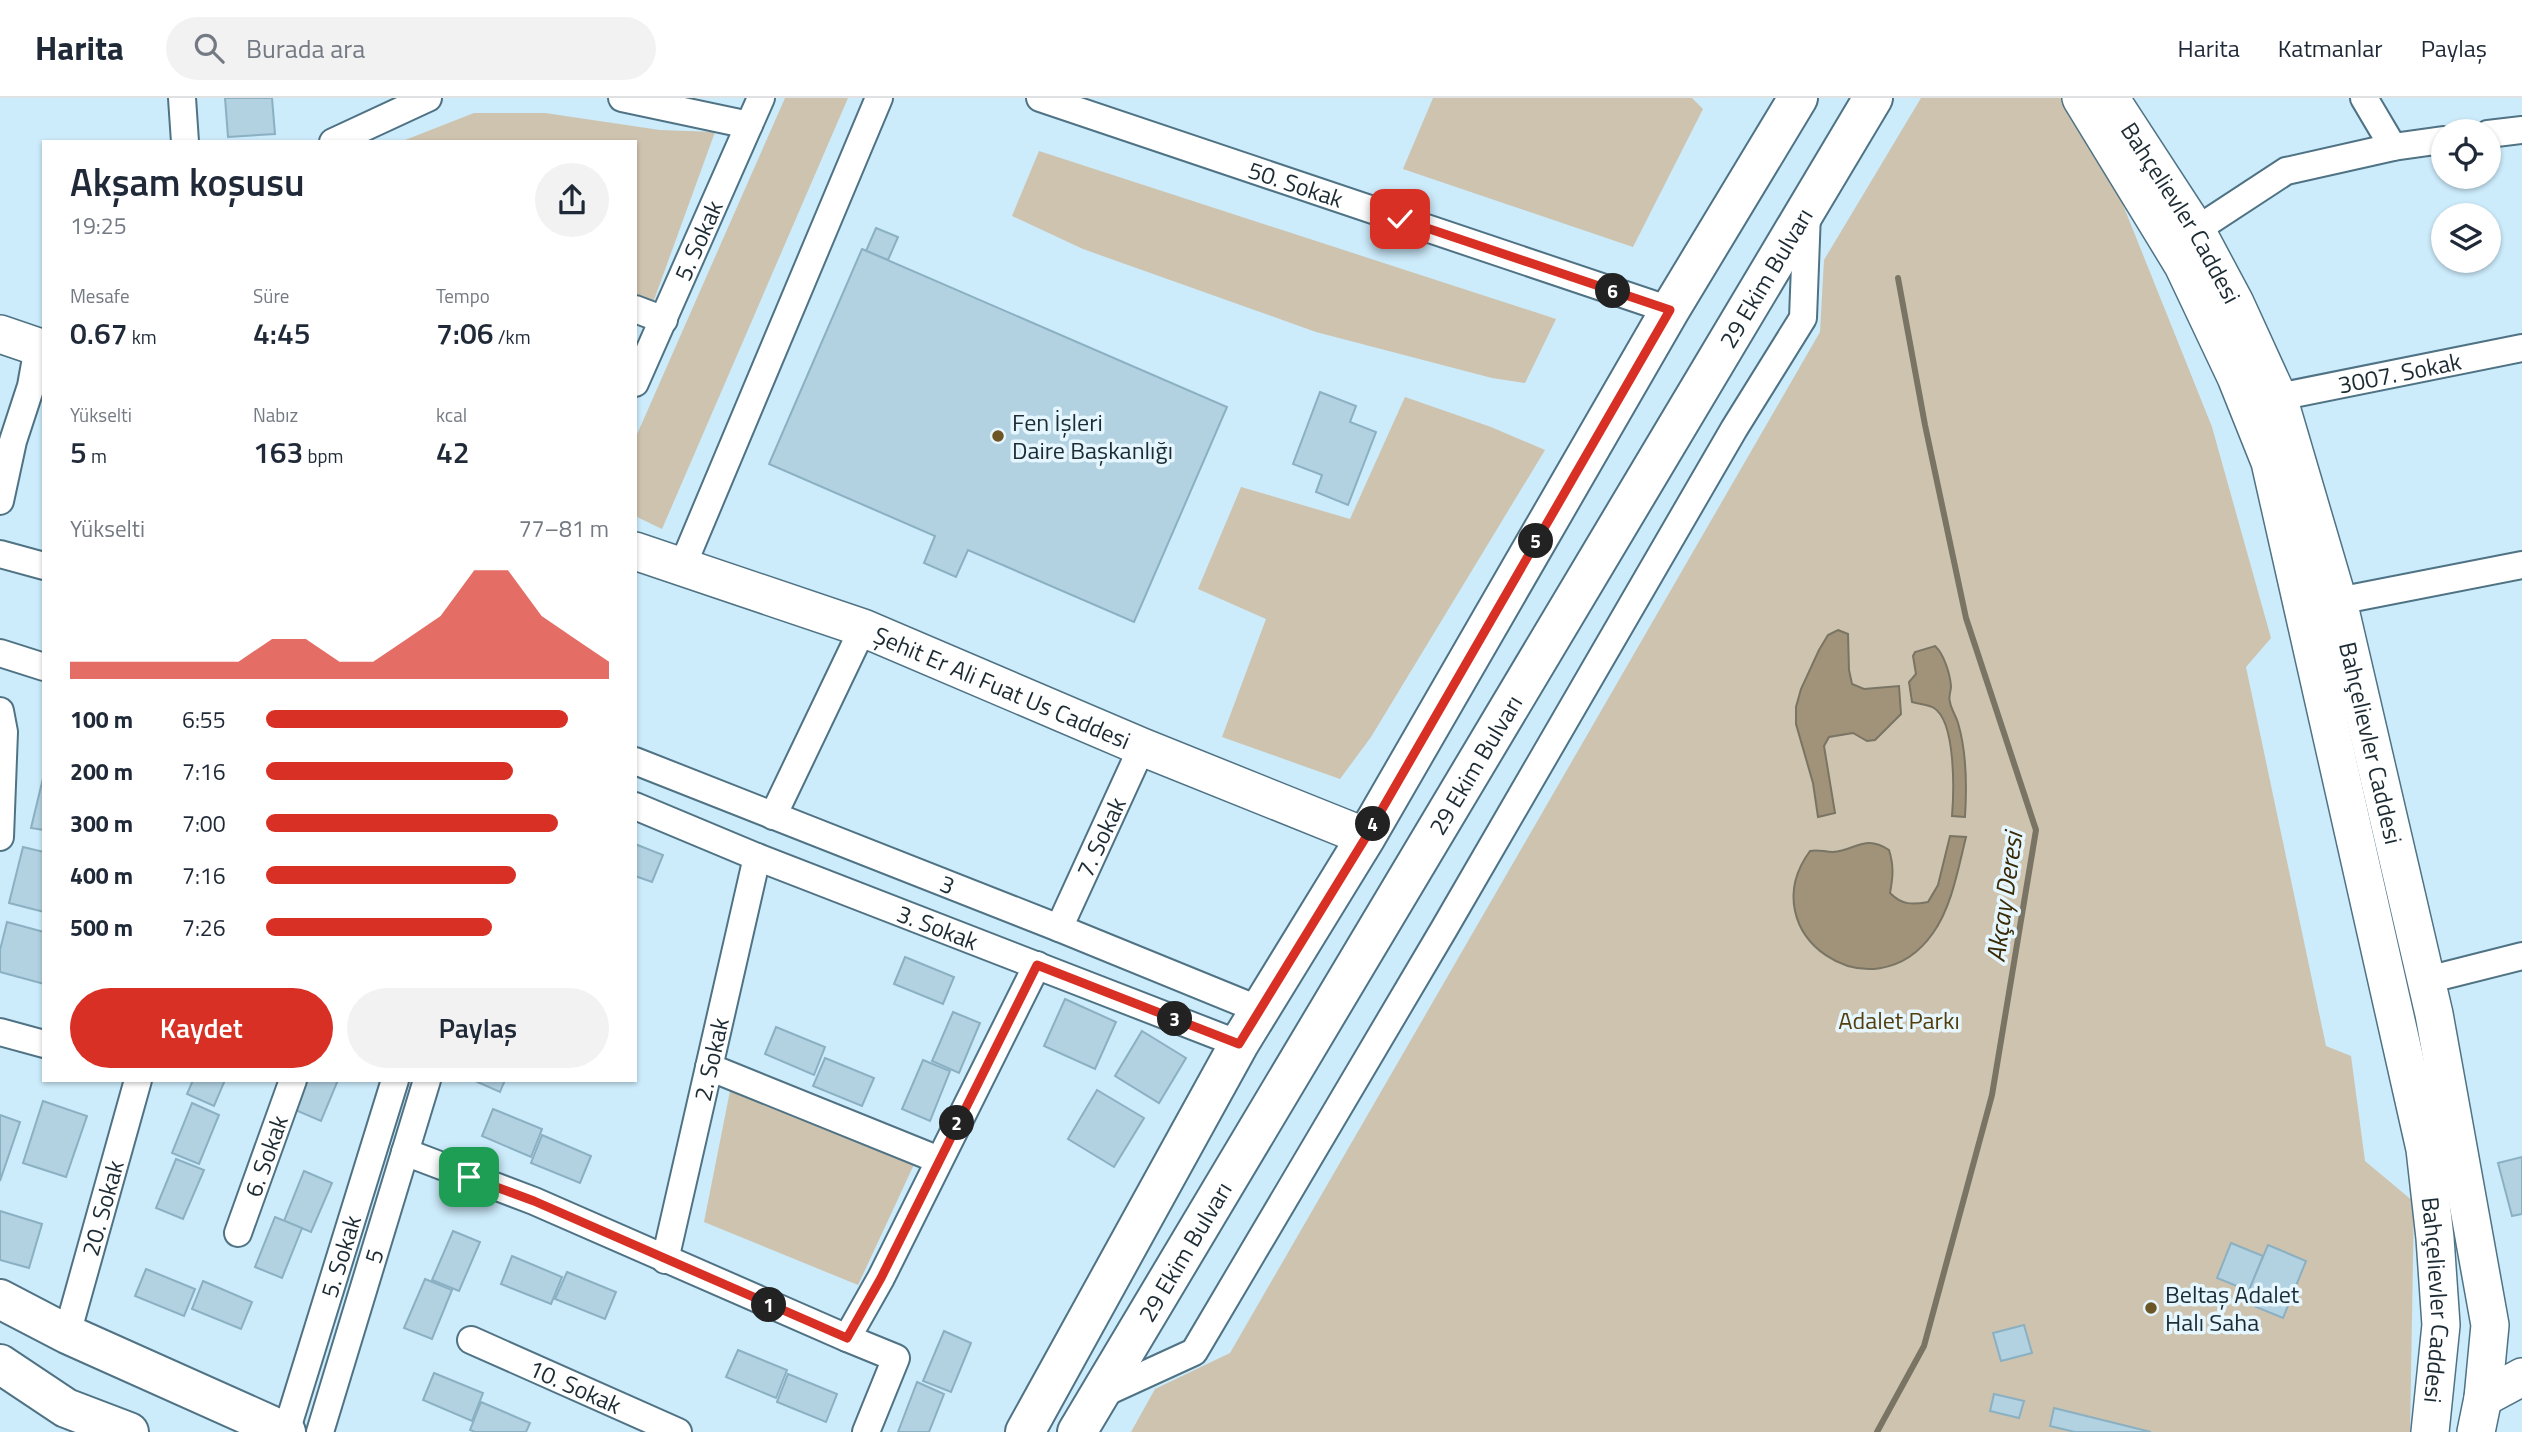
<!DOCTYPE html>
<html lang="tr">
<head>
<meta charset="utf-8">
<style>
	body { margin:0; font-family:"Titillium Web",sans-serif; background:#f2f2f3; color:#1f2937; height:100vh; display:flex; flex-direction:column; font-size:26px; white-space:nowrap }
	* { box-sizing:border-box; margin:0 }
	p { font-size:23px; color:#747a83 }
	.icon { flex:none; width:38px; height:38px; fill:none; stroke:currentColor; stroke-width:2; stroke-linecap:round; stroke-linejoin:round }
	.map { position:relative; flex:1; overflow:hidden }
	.details { position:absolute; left:42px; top:42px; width:595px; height:942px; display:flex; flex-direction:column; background:#fff; border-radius:0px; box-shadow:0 2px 5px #0004 }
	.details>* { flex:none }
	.controls { position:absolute; left:2431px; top:21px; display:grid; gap:14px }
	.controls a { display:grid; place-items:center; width:70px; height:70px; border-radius:50%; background:#fff; box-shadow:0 2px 5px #0004; font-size:35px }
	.pin { position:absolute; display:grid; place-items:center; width:60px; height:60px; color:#fff; margin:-30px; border-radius:14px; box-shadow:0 4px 10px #0006 }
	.km { position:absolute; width:35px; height:35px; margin:-18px; border-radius:50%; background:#222; color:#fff; font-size:19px; line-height:35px; text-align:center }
	.round { display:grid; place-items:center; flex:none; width:74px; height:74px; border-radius:37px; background:#f2f2f3 }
	.summary { display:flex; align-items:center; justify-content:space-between; height:119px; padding:0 28px }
	h1 { font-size:38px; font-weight:600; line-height:52px }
	.figures { display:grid; grid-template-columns:repeat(3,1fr); gap:10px; height:119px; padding:7px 28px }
	.figures div { display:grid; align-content:center }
	.figures b { font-size:30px; font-weight:600 }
	.figures small { font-size:19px; font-weight:400 }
	.figures p { font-size:19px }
	.chart { height:196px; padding:14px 28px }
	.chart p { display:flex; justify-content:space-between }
	.chart svg { width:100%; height:126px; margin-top:7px; fill:#d93025; opacity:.7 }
	.action { display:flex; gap:14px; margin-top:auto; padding:14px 28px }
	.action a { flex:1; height:80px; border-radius:42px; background:#d93025; color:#fff; font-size:28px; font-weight:600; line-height:80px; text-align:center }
	.action a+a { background:#f2f2f3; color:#1f2937 }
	ul { padding:0 28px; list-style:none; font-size:23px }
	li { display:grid; grid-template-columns:112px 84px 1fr; align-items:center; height:52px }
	li i { height:18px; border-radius:9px; background:#d93025 }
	header { display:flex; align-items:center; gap:42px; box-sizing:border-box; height:98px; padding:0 35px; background:#fff; border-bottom:2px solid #e0e1e3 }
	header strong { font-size:33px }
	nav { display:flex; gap:38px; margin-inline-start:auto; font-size:24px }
	.search { width:490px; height:63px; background:#f2f2f3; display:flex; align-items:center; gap:18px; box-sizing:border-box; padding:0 24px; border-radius:38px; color:#747a83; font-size:26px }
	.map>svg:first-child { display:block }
</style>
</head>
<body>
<header>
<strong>Harita</strong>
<div class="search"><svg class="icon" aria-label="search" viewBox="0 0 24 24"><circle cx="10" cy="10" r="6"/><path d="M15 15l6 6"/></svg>Burada ara</div>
<nav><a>Harita</a><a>Katmanlar</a><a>Paylaş</a></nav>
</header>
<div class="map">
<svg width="2522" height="1334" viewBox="0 0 2522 1334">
	<rect width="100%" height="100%" fill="#ccebfb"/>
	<g fill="#cec3ae">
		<path d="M785 0H848L662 431 635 418V341Z"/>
		<path d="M1433 0H1692L1703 11 1633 149 1403 71Z"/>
		<path d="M1921 0H2064L2103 57 2212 329 2271 540 2246 569 2326 948 2351 958 2365 1063 2414 1104 2410 1334H1131L1155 1291 1230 1255 1820 234 1824 162Z"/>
		<path d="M474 15H545L660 32 715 34 650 213 635 207V44H400Z"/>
		<path d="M1039 53 1556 221 1525 285 1492 280 1316 234 1083 151 1012 118Z"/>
		<path d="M1405 299 1491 329 1545 352 1371 639 1340 681 1222 639 1266 521 1198 491 1241 389 1350 421Z"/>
		<path d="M731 988 917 1060 858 1187 704 1124Z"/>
	</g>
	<g fill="#a19379" stroke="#797464" stroke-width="2">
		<path d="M1838 532 1848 536 1849 572 1852 586 1864 591 1899 588 1901 616 1875 642 1867 643 1853 635 1829 639 1824 648 1835 715 1818 719 1813 685 1796 626V609L1801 591 1819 552 1828 537Z"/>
		<path d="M1935 548C1944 556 1950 576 1951 588 1951 594 1948 599 1950 604 1951 611 1956 618 1958 625 1967 655 1967 687 1965 719L1952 718C1954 694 1956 624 1934 610 1928 606 1918 606 1912 604L1909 584 1916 576 1913 558 1915 554Z"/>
		<path d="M1950 738 1966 739C1958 771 1952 808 1933 835 1873 921 1749 836 1810 753 1819 751 1824 754 1833 754 1856 752 1865 736 1889 752 1894 768 1893 779 1890 795 1902 807 1912 807 1928 804L1938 787Z"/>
	</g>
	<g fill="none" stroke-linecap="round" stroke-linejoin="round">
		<path stroke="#797464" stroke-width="6" d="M1877 1334 1924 1248 1992 997 2036 732 1966 520 1925 327 1898 180"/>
	</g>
	<g fill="#b2d1e1" stroke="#8ab0c2" stroke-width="2">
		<path d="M225 0H272L275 36 228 39Z"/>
		<path d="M876 130 898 139 888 162 866 153Z"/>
		<path d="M862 151 1227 309 1134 524 968 452 956 479 924 465 935 438 769 366Z"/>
		<path d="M1320 294 1356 308 1350 324 1376 334 1348 407 1316 394 1322 377 1293 366Z"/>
		<path d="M44 676V732L31 730Z"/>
		<path d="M635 746 663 757 652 784 635 778Z"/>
		<path d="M23 749 44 754V814L9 805Z"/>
		<path d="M7 824 44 834V886L0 874V852Z"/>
		<path d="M905 859 954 879 943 906 894 886Z"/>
		<path d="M1065 901 1116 924 1095 971 1044 948Z"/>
		<path d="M953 914 980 925 959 975 932 963Z"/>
		<path d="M776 929 825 949 814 977 765 956Z"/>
		<path d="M1142 933 1186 960 1159 1005 1115 978Z"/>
		<path d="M825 960 874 980 862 1008 813 988Z"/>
		<path d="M923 962 950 973 930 1023 902 1011Z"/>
		<path d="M193 982H225L214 1008 187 996Z"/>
		<path d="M306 982H338L321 1023 293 1011Z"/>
		<path d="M473 982H505L500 994Z"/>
		<path d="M1097 992 1144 1020 1114 1069 1068 1041Z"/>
		<path d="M43 1003 87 1018 66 1079 23 1065Z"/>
		<path d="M192 1005 219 1017 199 1066 172 1055Z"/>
		<path d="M493 1011 542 1031 531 1059 482 1038Z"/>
		<path d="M0 1017 20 1024 0 1083Z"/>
		<path d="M542 1037 591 1058 580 1085 531 1065Z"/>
		<path d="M2522 1059V1116L2512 1118 2498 1065Z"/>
		<path d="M176 1061 204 1072 183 1121 156 1110Z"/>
		<path d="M304 1073 332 1085 311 1134 284 1123Z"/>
		<path d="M0 1113 42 1126 29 1170 0 1162Z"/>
		<path d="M275 1119 302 1130 282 1180 255 1169Z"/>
		<path d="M453 1133 480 1144 459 1193 432 1182Z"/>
		<path d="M2231 1145 2263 1158 2249 1193 2217 1180Z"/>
		<path d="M2268 1147 2306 1163 2283 1220 2244 1204Z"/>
		<path d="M512 1158 562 1179 551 1206 501 1186Z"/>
		<path d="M146 1171 195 1191 184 1218 135 1198Z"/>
		<path d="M567 1174 616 1194 605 1221 555 1201Z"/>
		<path d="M425 1181 452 1192 432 1241 404 1230Z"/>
		<path d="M203 1183 252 1204 241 1231 192 1211Z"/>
		<path d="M2024 1227 2032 1255 2001 1263 1993 1235Z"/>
		<path d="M944 1233 971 1245 951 1294 923 1283Z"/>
		<path d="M738 1252 787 1272 776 1300 726 1279Z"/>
		<path d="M434 1275 483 1295 472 1323 423 1302Z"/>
		<path d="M788 1276 837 1296 826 1324 777 1304Z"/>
		<path d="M917 1284 944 1296 929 1334H898Z"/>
		<path d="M1994 1296 2024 1303 2019 1320 1990 1313Z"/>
		<path d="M481 1304 530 1325 526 1334H475L470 1332Z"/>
		<path d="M2054 1310 2151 1334H2075L2050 1328Z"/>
	</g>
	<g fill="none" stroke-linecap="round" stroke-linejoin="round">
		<defs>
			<g id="street">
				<path d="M182 0 185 44"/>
				<path d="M622 0 749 27"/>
				<path id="s1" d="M1040 0 1670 212"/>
				<path d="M2364 0 2393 49"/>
				<path d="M2488 36 2522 32"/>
				<path d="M333 44 428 0"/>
				<path d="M2196 132 2286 73 2393 49 2443 42"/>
				<path d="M635 211 664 222"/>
				<path id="s2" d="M635 285 761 0"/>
				<path id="s3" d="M2278 299 2522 250"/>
				<path d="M0 403 13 343 31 288 38 249"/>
				<path d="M0 456 44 468"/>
				<path d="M682 469 879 0"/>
				<path d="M2338 503 2522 467"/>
				<path d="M0 555 44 569"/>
				<path d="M0 613 4 634 0 739"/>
				<path id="s4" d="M635 663 1059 830 1260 912"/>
				<path id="s5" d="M635 708 757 759 1239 946"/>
				<path d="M773 718 863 530"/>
				<path id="s6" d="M1059 830 1142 649"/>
				<path d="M2427 882 2522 858"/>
				<path d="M0 934 44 946"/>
				<path d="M709 969 939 1062"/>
				<path d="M405 1054 534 1103 847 1240"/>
				<path id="s7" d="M238 1135 293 982"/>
				<path id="s8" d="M665 1162 757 759"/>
				<path id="s9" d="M67 1236 138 982"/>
				<path id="s10" d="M471 1242 678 1334"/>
				<path d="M1098 1298 1194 1254 1444 831 1734 331 1803 220 1807 115"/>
				<path id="s11" d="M286 1334 395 982"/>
				<path id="s12" d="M320 1334 427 982"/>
				<path d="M866 1334 896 1260 847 1240 881 1180 1037 867"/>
			</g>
			<g id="secondary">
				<path id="s13" d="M2081 0 2183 167 2236 279 2270 364 2425 1051 2435 1140 2441 1227 2430 1334"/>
				<path id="s14" d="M2110 0 2196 132 2235 205 2278 299 2338 503 2434 916 2490 1227 2483 1300 2476 1334"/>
				<path d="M0 236 44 251"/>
				<path id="s15" d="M635 453 863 530 1142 649 1366 739"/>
				<path d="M2483 1300 2522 1279"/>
			</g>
			<g id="primary">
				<path d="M0 1201 67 1236 286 1334"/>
				<path d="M0 1266 66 1310 129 1334"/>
				<path d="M1025 1334 1239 946 1366 739 1670 212 1798 0"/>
				<path id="s16" d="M1077 1334 1873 0"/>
			</g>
		</defs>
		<use href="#street" stroke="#4f7384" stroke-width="30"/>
		<use href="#secondary" stroke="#4f7384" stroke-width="40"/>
		<use href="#primary" stroke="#4f7384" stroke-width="42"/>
		<use href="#street" stroke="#fff" stroke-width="26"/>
		<use href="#secondary" stroke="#fff" stroke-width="37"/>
		<use href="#primary" stroke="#fff" stroke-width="38"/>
	</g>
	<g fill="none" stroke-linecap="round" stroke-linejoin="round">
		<defs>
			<path id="route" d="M469 1079 534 1103 847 1240 881 1180 1037 867 1239 946 1366 739 1670 212 1400 121"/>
		</defs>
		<use href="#route" stroke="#fff" stroke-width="14"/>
		<use href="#route" stroke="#d93025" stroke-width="9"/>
	</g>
	<g fill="#6d5626" stroke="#e6f6fe" stroke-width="2.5">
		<circle cx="998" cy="338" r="7"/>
		<circle cx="2151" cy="1210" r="7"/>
	</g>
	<g text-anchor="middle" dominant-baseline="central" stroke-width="7" stroke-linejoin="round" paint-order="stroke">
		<g font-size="24" fill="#1d2c34" stroke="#e6f6fe">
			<text stroke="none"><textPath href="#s1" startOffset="270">50. Sokak</textPath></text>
			<text stroke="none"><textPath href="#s14" startOffset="135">Bahçelievler Caddesi</textPath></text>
			<text stroke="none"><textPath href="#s2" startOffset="156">5. Sokak</textPath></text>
			<text stroke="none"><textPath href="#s16" startOffset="1344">29 Ekim Bulvarı</textPath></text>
			<text stroke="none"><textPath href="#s3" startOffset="124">3007. Sokak</textPath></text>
			<text stroke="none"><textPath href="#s15" startOffset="392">Şehit Er Ali Fuat Us Caddesi</textPath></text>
			<text stroke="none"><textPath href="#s14" startOffset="702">Bahçelievler Caddesi</textPath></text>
			<text stroke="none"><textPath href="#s16" startOffset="777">29 Ekim Bulvarı</textPath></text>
			<text stroke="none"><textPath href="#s6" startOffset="100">7. Sokak</textPath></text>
			<text stroke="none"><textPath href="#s4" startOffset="336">3</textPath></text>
			<text stroke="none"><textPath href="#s5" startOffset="326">3. Sokak</textPath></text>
			<text stroke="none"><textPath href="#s8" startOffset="206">2. Sokak</textPath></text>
			<text stroke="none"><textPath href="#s7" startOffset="82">6. Sokak</textPath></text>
			<text stroke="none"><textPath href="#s9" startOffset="131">20. Sokak</textPath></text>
			<text stroke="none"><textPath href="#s16" startOffset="210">29 Ekim Bulvarı</textPath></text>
			<text stroke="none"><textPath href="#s11" startOffset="184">5. Sokak</textPath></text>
			<text stroke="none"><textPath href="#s12" startOffset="184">5</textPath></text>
			<text stroke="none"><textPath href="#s13" startOffset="1267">Bahçelievler Caddesi</textPath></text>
			<text stroke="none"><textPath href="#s10" startOffset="114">10. Sokak</textPath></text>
		</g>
		<g font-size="24" fill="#1d2c34" stroke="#e6f6fe" text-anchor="start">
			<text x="1012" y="324">Fen İşleri<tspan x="1012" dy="28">Daire Başkanlığı</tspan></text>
			<text x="2165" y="1196">Beltaş Adalet<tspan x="2165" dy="28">Halı Saha</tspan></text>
		</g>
		<g font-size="24" fill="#533d0b" stroke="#e6f6fe">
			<text x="1899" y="922">Adalet Parkı</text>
		</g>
		<g font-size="26" font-style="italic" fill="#392904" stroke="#e6f6fe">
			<text transform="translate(2004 799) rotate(-82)">Akçay Deresi</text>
		</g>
	</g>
</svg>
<div class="controls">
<a><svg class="icon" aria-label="locate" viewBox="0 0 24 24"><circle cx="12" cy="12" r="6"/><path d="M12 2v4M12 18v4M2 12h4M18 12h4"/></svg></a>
<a><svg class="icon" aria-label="layers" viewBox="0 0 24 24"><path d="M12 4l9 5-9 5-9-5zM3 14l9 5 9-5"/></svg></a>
</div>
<div class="pin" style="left:469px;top:1079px;background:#1e9e55"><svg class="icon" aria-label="arrive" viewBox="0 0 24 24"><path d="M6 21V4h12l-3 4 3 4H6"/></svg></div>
<div class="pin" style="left:1400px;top:121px;background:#d93025"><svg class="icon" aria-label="check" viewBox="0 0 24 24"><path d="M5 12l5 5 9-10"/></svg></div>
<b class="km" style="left:769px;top:1207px">1</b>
<b class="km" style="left:957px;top:1025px">2</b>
<b class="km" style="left:1175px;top:921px">3</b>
<b class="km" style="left:1373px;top:726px">4</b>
<b class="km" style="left:1536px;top:443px">5</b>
<b class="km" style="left:1613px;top:193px">6</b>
<section class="details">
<div class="summary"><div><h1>Akşam koşusu</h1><p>19:25</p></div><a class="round"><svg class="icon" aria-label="share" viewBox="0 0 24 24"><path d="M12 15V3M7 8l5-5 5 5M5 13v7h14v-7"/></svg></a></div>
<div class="figures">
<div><p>Mesafe</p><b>0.67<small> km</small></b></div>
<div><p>Süre</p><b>4:45</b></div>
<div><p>Tempo</p><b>7:06<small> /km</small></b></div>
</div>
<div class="figures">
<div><p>Yükselti</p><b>5<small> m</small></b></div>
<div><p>Nabız</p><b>163<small> bpm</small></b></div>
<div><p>kcal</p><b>42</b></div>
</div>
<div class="chart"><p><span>Yükselti</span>77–81 m</p>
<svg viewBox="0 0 160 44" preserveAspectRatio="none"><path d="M0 44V38L10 38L20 38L30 38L40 38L50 38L60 30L70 30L80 38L90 38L100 30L110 22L120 6L130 6L140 22L150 30L160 38V44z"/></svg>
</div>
<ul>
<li><b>100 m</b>6:55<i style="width:88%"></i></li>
<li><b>200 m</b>7:16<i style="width:72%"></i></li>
<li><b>300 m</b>7:00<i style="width:85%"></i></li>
<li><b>400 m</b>7:16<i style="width:73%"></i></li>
<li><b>500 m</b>7:26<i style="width:66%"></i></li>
</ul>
<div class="action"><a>Kaydet</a><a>Paylaş</a></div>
</section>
</div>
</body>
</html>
